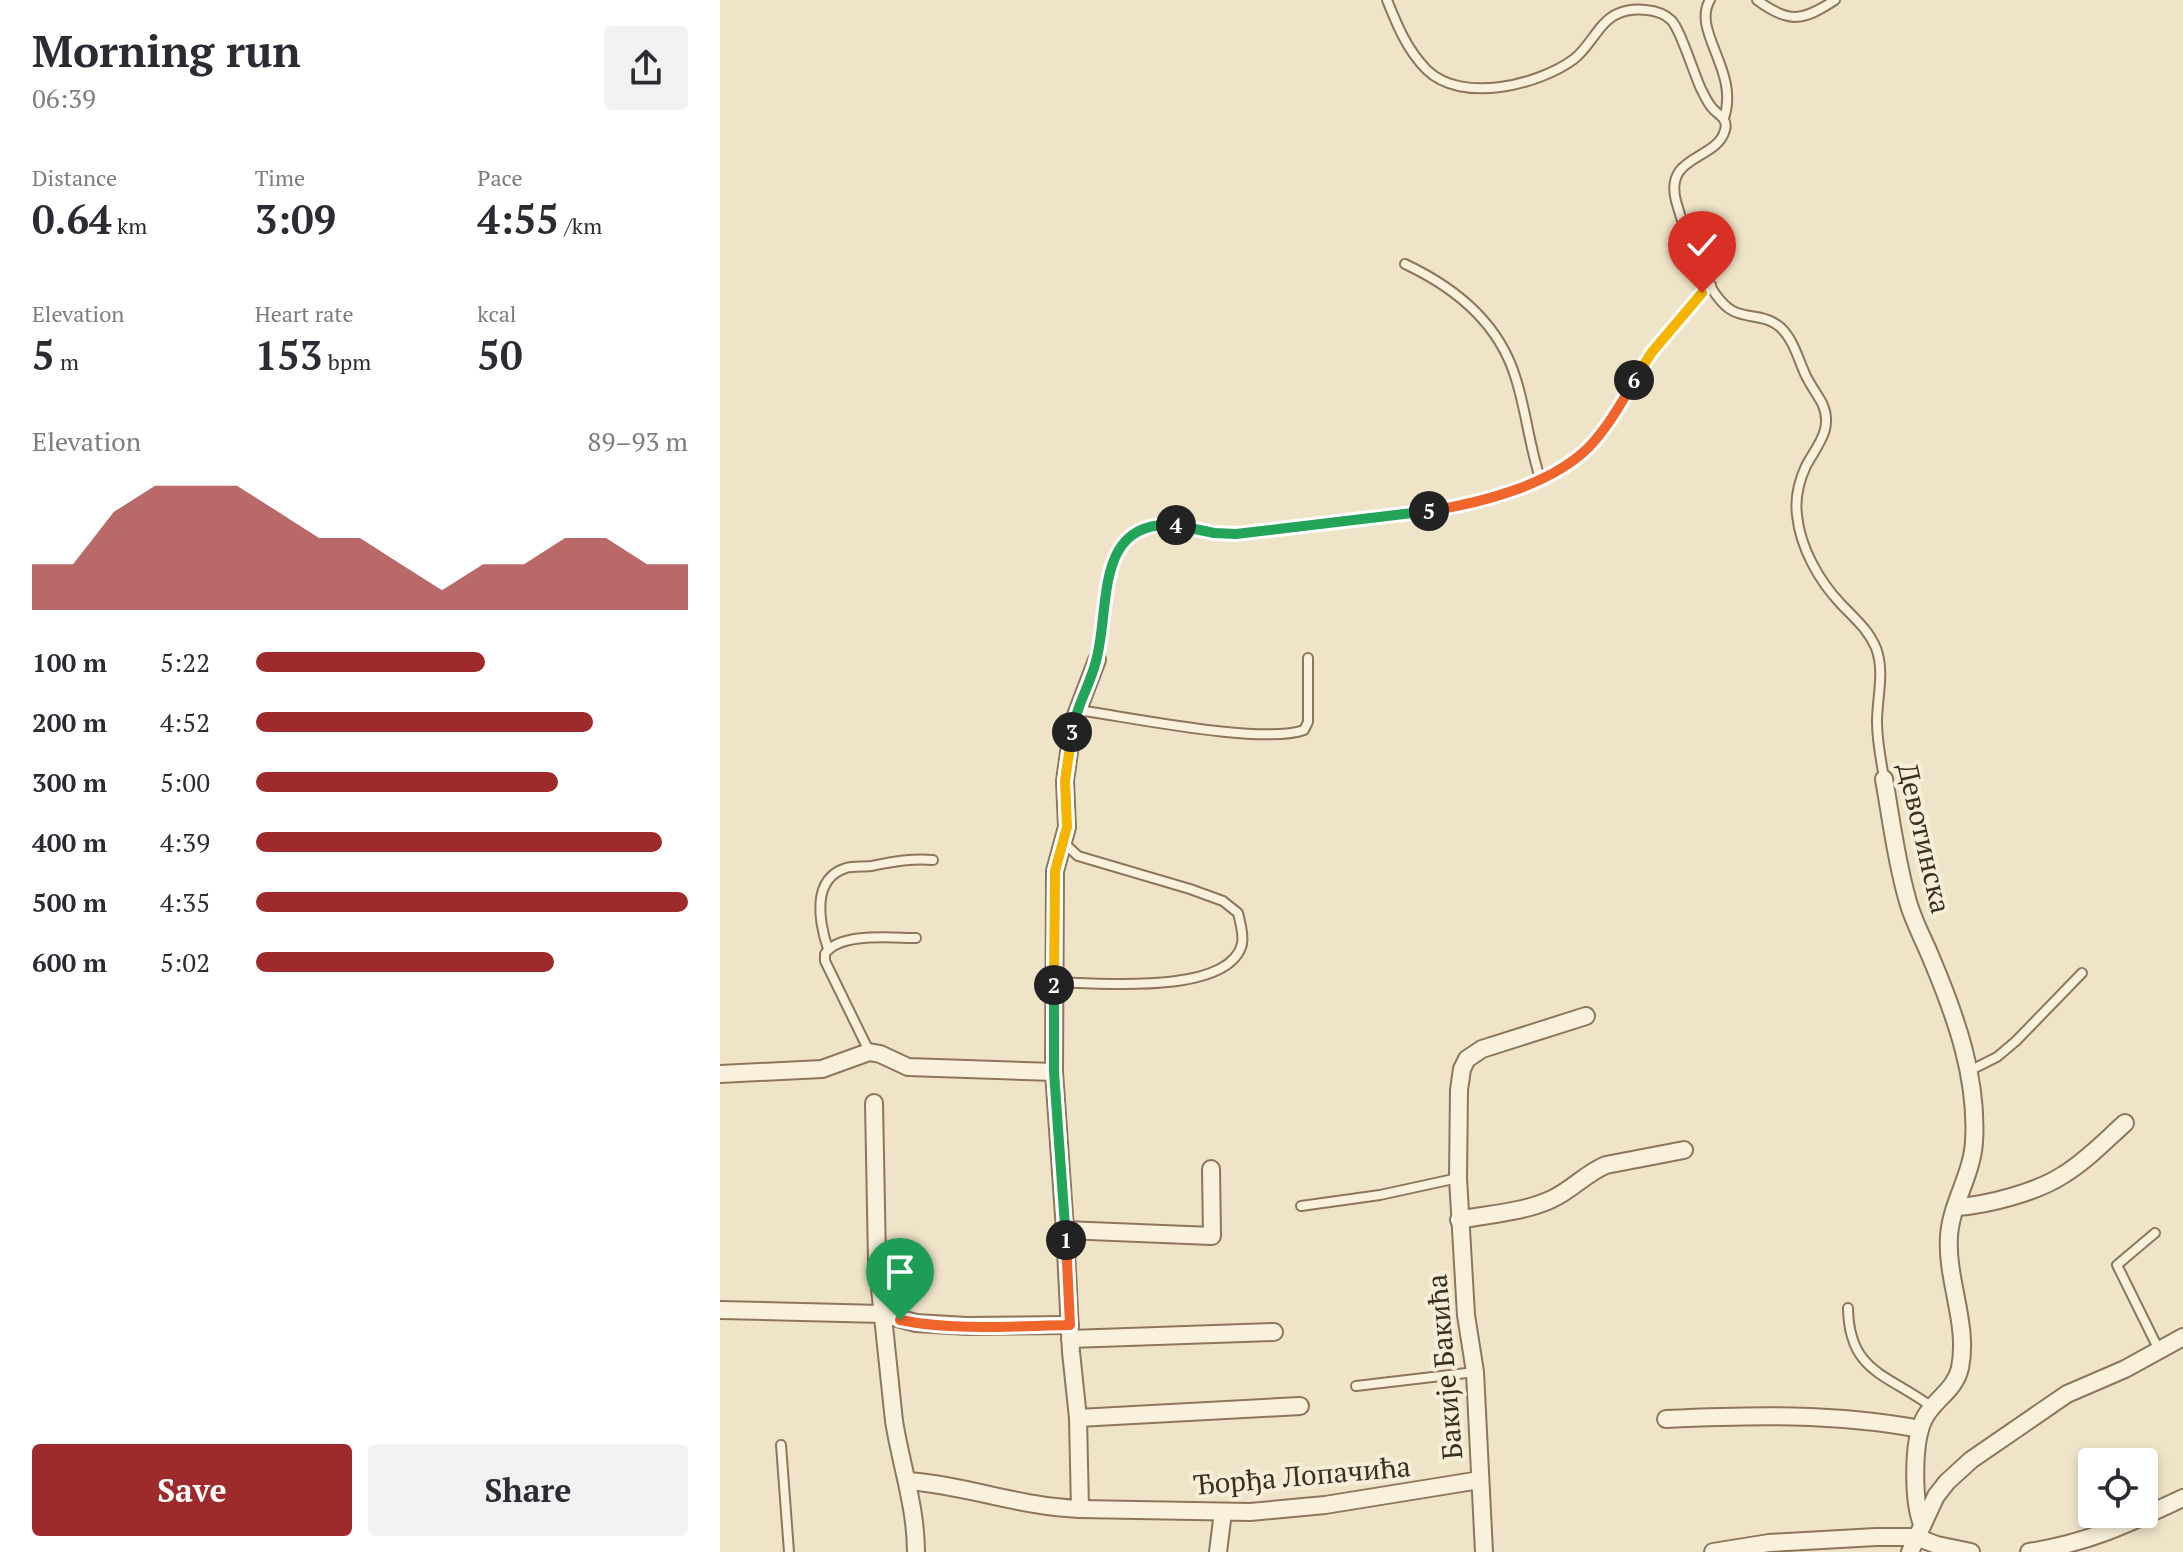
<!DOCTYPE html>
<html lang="en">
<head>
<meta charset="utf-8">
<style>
	body { margin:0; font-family:"PT Serif",serif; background:#f2f2f3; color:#2b2b33; height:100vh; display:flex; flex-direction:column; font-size:30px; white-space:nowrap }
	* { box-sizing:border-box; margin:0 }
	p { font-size:26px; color:#7c7c81 }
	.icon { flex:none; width:44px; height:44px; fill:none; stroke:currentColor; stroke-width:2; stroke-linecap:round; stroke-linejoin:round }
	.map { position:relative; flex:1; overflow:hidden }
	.details { display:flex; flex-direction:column; background:#fff; width:720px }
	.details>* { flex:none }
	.buttons { position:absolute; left:1358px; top:1448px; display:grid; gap:16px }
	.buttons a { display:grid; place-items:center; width:80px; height:80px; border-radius:8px; background:#fff; box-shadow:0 4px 12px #0003; font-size:40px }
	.pin { position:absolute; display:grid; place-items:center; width:68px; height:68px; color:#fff; margin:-82px -34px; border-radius:50% 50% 50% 0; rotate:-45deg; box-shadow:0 0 8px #0007 }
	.pin .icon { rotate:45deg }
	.km { position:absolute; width:40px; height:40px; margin:-20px; border-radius:50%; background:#222; color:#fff; font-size:22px; line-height:40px; text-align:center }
	.round { display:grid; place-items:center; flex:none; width:84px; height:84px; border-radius:8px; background:#f2f2f3 }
	.headline { display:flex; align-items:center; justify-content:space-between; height:136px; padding:0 32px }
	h1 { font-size:44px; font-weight:700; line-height:60px }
	.stats { display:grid; grid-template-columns:repeat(3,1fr); gap:12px; height:136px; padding:8px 32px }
	.stats div { display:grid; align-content:center }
	.stats b { font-size:40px; font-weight:700 }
	.stats small { font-size:22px; font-weight:400 }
	.stats p { font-size:22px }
	.chart { height:224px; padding:16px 32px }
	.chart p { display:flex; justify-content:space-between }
	.chart svg { width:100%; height:144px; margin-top:8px; fill:#9e2a2b; opacity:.7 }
	.cta { display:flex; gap:16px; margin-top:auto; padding:16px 32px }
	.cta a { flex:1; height:92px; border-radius:8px; background:#9e2a2b; color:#fff; font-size:32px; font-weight:700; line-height:92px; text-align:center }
	.cta a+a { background:#f2f2f3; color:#2b2b33 }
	ul { padding:0 32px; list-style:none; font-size:26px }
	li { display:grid; grid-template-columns:128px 96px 1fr; align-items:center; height:60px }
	li i { height:20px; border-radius:10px; background:#9e2a2b }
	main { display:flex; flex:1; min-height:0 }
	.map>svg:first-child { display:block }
</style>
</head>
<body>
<main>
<section class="details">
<div class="headline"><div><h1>Morning run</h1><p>06:39</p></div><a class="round"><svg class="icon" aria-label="share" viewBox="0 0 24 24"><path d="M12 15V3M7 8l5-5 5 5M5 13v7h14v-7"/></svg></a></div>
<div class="stats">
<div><p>Distance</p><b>0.64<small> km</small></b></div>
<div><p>Time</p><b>3:09</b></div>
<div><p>Pace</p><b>4:55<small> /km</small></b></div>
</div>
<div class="stats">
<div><p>Elevation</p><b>5<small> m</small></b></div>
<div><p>Heart rate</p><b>153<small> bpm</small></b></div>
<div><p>kcal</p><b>50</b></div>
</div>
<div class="chart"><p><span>Elevation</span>89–93 m</p>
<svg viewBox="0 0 160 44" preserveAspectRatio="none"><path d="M0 44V30L10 30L20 14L30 6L40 6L50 6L60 14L70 22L80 22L90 30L100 38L110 30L120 30L130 22L140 22L150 30L160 30V44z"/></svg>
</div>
<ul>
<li><b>100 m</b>5:22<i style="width:53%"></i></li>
<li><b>200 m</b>4:52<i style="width:78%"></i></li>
<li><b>300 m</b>5:00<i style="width:70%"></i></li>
<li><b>400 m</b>4:39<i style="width:94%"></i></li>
<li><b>500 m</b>4:35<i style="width:100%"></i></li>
<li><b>600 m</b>5:02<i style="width:69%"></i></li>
</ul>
<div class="cta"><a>Save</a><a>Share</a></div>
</section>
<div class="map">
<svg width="1463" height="1552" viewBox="0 0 1463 1552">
	<rect width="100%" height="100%" fill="#f0e4c8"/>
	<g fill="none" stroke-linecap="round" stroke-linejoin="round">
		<defs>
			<g id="lane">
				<path d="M667 0C677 25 687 50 707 70 742 104 819 85 854 59 870 47 879 22 897 14 912 7 939 8 951 20 960 28 974 74 981 89 984 94 986 100 990 105 995 114 1009 117 1005 130 997 161 944 154 956 201 964 229 987 298 1013 311 1029 319 1045 314 1060 327 1074 340 1078 359 1086 376 1091 386 1097 394 1102 403 1114 429 1097 445 1086 466 1079 481 1075 499 1077 515 1080 547 1099 581 1121 604 1134 618 1148 629 1156 648 1165 672 1157 697 1157 722 1157 741 1161 760 1164 778"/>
				<path d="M990 0C971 31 1020 71 1004 118"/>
				<path d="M1037 0C1069 24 1083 21 1115 0"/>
				<path d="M685 264C734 287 778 322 795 376 806 409 809 445 820 478"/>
				<path d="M377 660C381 625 383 557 412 534 442 511 484 535 518 534 545 533 570 525 596 523 678 515 764 511 837 470 878 448 897 407 921 369 937 344 968 304 991 285"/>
				<path d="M358 710C408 717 543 745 584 730L588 722V658"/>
				<path d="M108 949C99 922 91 879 126 868 133 866 143 867 151 866 172 862 191 858 213 860"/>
				<path d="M335 982C376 983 509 996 522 944 524 934 520 922 518 913L503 901 470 889 358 856 344 843"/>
				<path d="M149 1051 105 961V954C119 932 172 938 196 938"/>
				<path d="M1249 1071 1277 1057 1296 1041 1362 973"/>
				<path d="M581 1206 660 1195 738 1178"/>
				<path d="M1435 1233 1397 1265 1439 1350"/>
				<path d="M1128 1308C1129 1373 1168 1374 1212 1407"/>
				<path d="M636 1386 755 1372"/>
				<path d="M61 1445 69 1552"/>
			</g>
			<g id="street">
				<path d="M1164 779C1171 818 1176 860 1187 898 1192 919 1204 940 1212 960 1236 1017 1258 1079 1254 1142 1252 1175 1231 1204 1229 1236 1226 1280 1249 1324 1240 1368 1235 1390 1215 1399 1205 1417 1192 1440 1193 1501 1202 1524"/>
				<path d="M334 1072 335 871 347 827 345 781 353 723 377 660"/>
				<path d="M0 1074 102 1069 149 1052 160 1054 188 1067 334 1072 345 1230 351 1352 358 1418 360 1509C300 1507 246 1485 187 1481"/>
				<path d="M154 1103 157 1260 174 1421C181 1465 196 1507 196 1552"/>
				<path d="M1237 1207C1268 1205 1317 1192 1343 1175 1366 1161 1385 1141 1405 1123"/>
				<path d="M739 1220C769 1214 805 1212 832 1199 852 1190 866 1173 886 1165L964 1150"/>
				<path d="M345 1230 492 1236 491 1169"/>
				<path d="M0 1310 162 1314 196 1323 247 1326 350 1325"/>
				<path d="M350 1339 554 1332"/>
				<path d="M358 1418 580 1406"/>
				<path d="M946 1419C1031 1415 1116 1413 1200 1429"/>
				<path d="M360 1509 530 1512 605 1505 760 1480"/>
				<path d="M498 1552 503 1512"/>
				<path d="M764 1552 755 1372 746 1315 738 1178 739 1090 742 1069 747 1059 762 1049 866 1016"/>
				<path d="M993 1552 1049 1543 1156 1537H1196L1217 1545 1251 1552"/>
				<path d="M1190 1552 1216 1496 1227 1482 1251 1460 1347 1394 1405 1369 1463 1337"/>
				<path d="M1309 1552C1368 1543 1410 1523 1463 1498"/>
			</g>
		</defs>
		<use href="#lane" stroke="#8d765c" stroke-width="12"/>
		<use href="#street" stroke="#8d765c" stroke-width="20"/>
		<use href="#lane" stroke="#faf1dc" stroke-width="8"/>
		<use href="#street" stroke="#faf1dc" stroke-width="16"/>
	</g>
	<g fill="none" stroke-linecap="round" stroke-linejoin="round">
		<defs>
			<path id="split-1" d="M180 1320C234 1331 294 1326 350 1325L346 1240"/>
			<path id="split-2" d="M334 985V1072L346 1240"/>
			<path id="split-3" d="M334 985 335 871 347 827 345 781 352 732"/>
			<path id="split-4" d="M352 732C356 707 370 685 376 661 391 607 373 519 456 525"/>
			<path id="split-5" d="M456 525 494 533 516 534 709 511"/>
			<path id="split-6" d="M709 511C761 503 831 485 869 447 887 428 902 403 914 380"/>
			<path id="split-7" d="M914 380 932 352 982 293"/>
		</defs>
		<use href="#split-1" stroke="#fff" stroke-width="16"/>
		<use href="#split-2" stroke="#fff" stroke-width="16"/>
		<use href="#split-3" stroke="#fff" stroke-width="16"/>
		<use href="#split-4" stroke="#fff" stroke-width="16"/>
		<use href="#split-5" stroke="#fff" stroke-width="16"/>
		<use href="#split-6" stroke="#fff" stroke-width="16"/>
		<use href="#split-7" stroke="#fff" stroke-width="16"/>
		<use href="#split-1" stroke="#f0652b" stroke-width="10"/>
		<use href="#split-2" stroke="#22a559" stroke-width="10"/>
		<use href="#split-3" stroke="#f5b400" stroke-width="10"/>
		<use href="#split-4" stroke="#22a559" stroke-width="10"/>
		<use href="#split-5" stroke="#22a559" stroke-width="10"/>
		<use href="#split-6" stroke="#f0652b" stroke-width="10"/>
		<use href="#split-7" stroke="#f5b400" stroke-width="10"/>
	</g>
	<g text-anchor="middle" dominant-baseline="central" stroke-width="8" stroke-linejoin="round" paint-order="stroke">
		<g font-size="28" fill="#3d2e20" stroke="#f7eed8">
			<text transform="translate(1205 838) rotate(77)">Девотинска</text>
			<text transform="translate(724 1367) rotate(-95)">Бакије Бакића</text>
			<text transform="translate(582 1475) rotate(-5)">Ђорђа Лопачића</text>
		</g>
	</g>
</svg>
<div class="buttons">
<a><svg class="icon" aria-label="locate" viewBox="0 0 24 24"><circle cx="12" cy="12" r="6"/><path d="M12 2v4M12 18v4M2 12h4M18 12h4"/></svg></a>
</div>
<div class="pin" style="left:180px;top:1320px;background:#1e9e55"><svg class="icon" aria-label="arrive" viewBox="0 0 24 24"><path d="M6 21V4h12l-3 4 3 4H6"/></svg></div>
<div class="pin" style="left:982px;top:293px;background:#d93025"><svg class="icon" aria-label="check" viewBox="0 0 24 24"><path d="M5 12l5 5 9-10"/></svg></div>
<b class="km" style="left:346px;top:1240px">1</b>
<b class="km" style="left:334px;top:985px">2</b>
<b class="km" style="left:352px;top:732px">3</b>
<b class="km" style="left:456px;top:525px">4</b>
<b class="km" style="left:709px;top:511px">5</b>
<b class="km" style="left:914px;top:380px">6</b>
</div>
</main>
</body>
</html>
